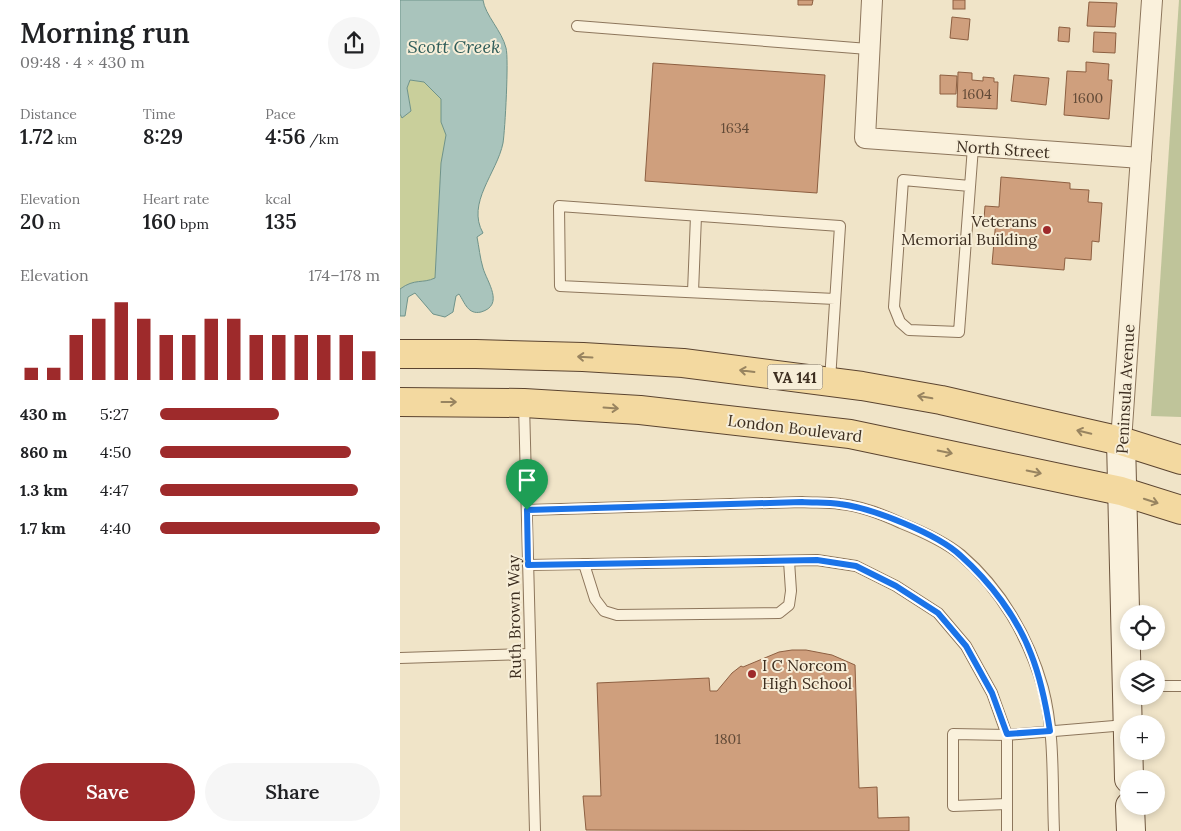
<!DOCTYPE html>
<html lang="en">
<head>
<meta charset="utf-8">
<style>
	body { margin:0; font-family:Lora,serif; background:#f6f6f6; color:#202124; height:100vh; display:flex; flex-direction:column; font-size:19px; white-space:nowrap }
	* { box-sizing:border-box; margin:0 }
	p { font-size:16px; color:#757577 }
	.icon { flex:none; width:28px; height:28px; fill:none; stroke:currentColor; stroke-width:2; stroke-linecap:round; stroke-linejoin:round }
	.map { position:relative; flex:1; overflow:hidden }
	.details { display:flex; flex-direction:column; background:#fff; width:400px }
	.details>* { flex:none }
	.fabs { position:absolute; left:720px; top:605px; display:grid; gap:10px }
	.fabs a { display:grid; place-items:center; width:45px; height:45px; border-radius:50%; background:#fff; box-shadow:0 2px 8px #0003; font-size:25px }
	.pin { position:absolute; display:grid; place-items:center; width:42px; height:42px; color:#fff; margin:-51px -21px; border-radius:50% 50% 50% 0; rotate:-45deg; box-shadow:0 0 5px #0007 }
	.pin .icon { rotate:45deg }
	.round { display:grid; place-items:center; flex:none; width:52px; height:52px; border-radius:26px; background:#f6f6f6 }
	.headline { display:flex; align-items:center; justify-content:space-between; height:85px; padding:0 20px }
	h1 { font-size:28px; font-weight:600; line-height:38px }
	.metrics { display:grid; grid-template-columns:repeat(3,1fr); gap:8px; height:85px; padding:5px 20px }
	.metrics div { display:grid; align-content:center }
	.metrics b { font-size:21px; font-weight:600 }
	.metrics small { font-size:14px; font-weight:400 }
	.metrics p { font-size:14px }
	.chart { height:140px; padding:10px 20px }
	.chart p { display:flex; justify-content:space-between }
	.chart svg { width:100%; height:90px; margin-top:5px; stroke:#9e2a2b; stroke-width:6 }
	.button { display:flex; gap:10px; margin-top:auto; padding:10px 20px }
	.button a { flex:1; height:58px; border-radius:30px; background:#9e2a2b; color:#fff; font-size:20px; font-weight:600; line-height:58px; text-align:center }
	.button a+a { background:#f6f6f6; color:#202124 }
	ul { padding:0 20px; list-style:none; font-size:16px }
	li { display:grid; grid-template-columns:80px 60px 1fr; align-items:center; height:38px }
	li i { height:12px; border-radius:6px; background:#9e2a2b }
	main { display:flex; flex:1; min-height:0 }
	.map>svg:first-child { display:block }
</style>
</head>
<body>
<main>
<section class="details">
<div class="headline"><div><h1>Morning run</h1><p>09:48 · 4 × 430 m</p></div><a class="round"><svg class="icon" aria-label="share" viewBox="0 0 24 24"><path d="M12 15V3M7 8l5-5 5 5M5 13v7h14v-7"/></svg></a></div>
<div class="metrics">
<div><p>Distance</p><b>1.72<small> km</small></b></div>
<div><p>Time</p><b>8:29</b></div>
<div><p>Pace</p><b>4:56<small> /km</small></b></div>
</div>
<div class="metrics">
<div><p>Elevation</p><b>20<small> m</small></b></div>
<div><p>Heart rate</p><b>160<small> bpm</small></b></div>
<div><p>kcal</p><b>135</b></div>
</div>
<div class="chart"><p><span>Elevation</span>174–178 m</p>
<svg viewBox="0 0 160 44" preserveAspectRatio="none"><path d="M5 44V38M15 44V38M25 44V22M35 44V14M45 44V6M55 44V14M65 44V22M75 44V22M85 44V14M95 44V14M105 44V22M115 44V22M125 44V22M135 44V22M145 44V22M155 44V30"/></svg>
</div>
<ul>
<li><b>430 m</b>5:27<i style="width:54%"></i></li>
<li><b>860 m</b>4:50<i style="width:87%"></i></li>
<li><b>1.3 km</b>4:47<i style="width:90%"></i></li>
<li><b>1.7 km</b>4:40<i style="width:100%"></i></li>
</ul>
<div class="button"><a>Save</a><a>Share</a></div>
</section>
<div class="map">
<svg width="781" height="831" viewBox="0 0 781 831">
	<rect width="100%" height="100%" fill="#f0e4c8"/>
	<path fill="#c9cf9b" d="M10 80 24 82 41 99V122L47 135 41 163 35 278C22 284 15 278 0 289V114L2 117 11 111 7 88Z"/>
	<path fill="#bfc49a" d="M779 0H781V417L751 416Z"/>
	<path fill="#a9c4bc" stroke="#6f938a" d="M0 0H83C85 15 102 31 106 48 109 58 105 131 103 143 97 173 66 203 83 233L77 237C79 247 80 258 83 268 87 282 105 305 81 312 68 315 65 303 59 294L56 296 53 312 45 317 33 314 15 293 8 297 5 316H0V289C15 278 22 284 35 278L41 163 46 135 41 122V99L24 82 10 80 7 88 11 111 2 118 0 114Z"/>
	<g fill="#cf9f7d" stroke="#8d5f41">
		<path d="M398 0H413L412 5H398Z"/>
		<rect x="553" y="0" width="12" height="9"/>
		<path d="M689 2 717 3 715 27 687 26Z"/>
		<path d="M552 17 570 19 568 40 550 38Z"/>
		<path d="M659 27 670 28 669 42 658 41Z"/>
		<path d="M694 32 716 33 715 53 693 52Z"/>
		<path d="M686 62 709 64 708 80H712L709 119 664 115 667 71 686 72Z"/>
		<path d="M253 63 425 75 417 193 245 181Z"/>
		<path d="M558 72 572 73V80L583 81V77L594 78V82H598L597 109 557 107Z"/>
		<path d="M540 75 557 76 556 94H540Z"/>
		<path d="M614 75 649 78 646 105 611 101Z"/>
		<path d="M601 177 670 183V189L689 190 688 202 702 203 699 242 692 241 691 260 665 258 664 270 592 264 596 220 584 219 585 206 599 207Z"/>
		<path d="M392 650H406L432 655 455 665 459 788 477 787 478 818 509 817V831L186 830 183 796H201L197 683 309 678 310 691H317L332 673 341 666 343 667 379 652Z"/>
	</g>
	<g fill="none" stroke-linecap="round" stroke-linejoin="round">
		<defs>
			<g id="lane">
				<path d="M177 26 468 49"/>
				<path d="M570 186 503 180 494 307 500 322 509 330 559 332 573 147"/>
				<path d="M293 292 296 216"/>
				<path d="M430 380 440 226 159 206 160 286 435 299"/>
				<path d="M124 404 135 831"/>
				<path d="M127 510 402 502C414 503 427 502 440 504 460 506 482 514 501 523 521 531 544 541 561 555 601 589 629 638 643 688 655 734 652 784 654 831"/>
				<path d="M184 564 195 599 204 611 217 615 379 613 389 605 391 591 389 561"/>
				<path d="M128 565 417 560 456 566 496 586 538 613 566 646 592 693 607 735 553 734V806L607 804"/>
				<path d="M0 658 129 654"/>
				<path d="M756 686H781"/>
				<path d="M607 831V735L726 725"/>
			</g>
			<g id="street">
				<path d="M472 0 465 138 741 158"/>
				<path d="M721 441 752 0"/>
			</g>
			<g id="secondary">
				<path d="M721 441 729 779"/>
				<path d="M730 806 731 831"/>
			</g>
			<g id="primary">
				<path d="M0 354H76L183 357 283 363 462 386 541 400 721 441 781 460"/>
				<path d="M0 402 124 403 240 410 450 434 721 491 781 510"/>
			</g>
		</defs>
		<use href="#lane" stroke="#8d765c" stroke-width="12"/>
		<use href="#street" stroke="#8d765c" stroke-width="22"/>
		<use href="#secondary" stroke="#6f573f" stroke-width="30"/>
		<use href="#primary" stroke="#5b4430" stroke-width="30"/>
		<use href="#lane" stroke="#faf1dc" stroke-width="10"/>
		<use href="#street" stroke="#faf1dc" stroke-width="20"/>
		<use href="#secondary" stroke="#faf1dc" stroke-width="28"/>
		<use href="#primary" stroke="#f3d9a0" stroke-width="28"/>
	</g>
	<defs><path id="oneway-shaft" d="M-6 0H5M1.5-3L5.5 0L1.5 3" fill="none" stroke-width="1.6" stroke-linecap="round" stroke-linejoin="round" transform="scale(1.25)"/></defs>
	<g stroke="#988460">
		<use href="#oneway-shaft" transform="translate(185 357) rotate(-177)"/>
		<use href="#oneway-shaft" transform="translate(347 371) rotate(-173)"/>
		<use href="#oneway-shaft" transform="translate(525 397) rotate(-170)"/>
		<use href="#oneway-shaft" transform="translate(49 402)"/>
		<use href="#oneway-shaft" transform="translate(211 408) rotate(4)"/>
		<use href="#oneway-shaft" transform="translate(684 432) rotate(-167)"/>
		<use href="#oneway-shaft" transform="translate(545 452) rotate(12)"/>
		<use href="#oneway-shaft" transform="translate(634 472) rotate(12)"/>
		<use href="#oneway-shaft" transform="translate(751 501) rotate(18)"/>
	</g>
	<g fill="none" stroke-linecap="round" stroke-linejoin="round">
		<defs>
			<path id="route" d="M402 502C414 503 427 502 440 504 472 508 538 534 561 556 590 582 617 617 631 654 641 679 646 705 650 731L607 734 592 693 566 646 538 613 496 586 456 566 417 560 128 565 127 510Z"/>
		</defs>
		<use href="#route" stroke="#fff" stroke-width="10"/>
		<use href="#route" stroke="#1a73e8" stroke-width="6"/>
	</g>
	<g fill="#9e2a2b" stroke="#f7eed8" stroke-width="2">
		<circle cx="647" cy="230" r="5"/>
		<circle cx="352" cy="674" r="5"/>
	</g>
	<g text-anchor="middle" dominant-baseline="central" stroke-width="4" stroke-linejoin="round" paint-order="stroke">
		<g font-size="14" fill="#624a37">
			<text x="577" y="94">1604</text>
			<text x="688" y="98">1600</text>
			<text x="335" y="128">1634</text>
			<text x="328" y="739">1801</text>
		</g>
		<rect fill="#f7eed8" stroke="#756857" stroke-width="1" x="367.5" y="364.5" width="55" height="25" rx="4"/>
		<g font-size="15" font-weight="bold" fill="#3d2e20">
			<text x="395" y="377">VA 141</text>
		</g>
		<g font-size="16" fill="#3d2e20" stroke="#f7eed8">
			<text transform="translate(603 149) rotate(4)">North Street</text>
			<text transform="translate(725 389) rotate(-87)">Peninsula Avenue</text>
			<text transform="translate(395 428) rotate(7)">London Boulevard</text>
			<text transform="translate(114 617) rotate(-91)">Ruth Brown Way</text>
		</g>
		<g font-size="16" fill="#3d2e20" stroke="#f7eed8" text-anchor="end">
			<text x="637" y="221">Veterans<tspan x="637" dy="18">Memorial Building</tspan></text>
			<text x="362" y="665" text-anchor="start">I C Norcom<tspan x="362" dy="18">High School</tspan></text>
		</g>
		<g font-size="18" font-style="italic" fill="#2f5d5a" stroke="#f7eed8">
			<text x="54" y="46">Scott Creek</text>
		</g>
	</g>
</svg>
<div class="fabs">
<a><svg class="icon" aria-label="locate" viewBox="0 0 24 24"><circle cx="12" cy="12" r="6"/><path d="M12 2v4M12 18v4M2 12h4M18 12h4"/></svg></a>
<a><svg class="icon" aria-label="layers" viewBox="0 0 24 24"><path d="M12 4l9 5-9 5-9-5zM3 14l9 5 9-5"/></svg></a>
<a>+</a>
<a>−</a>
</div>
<div class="pin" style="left:127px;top:510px;background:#1e9e55"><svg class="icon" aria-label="arrive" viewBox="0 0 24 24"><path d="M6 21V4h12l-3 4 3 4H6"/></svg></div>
</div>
</main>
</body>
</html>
